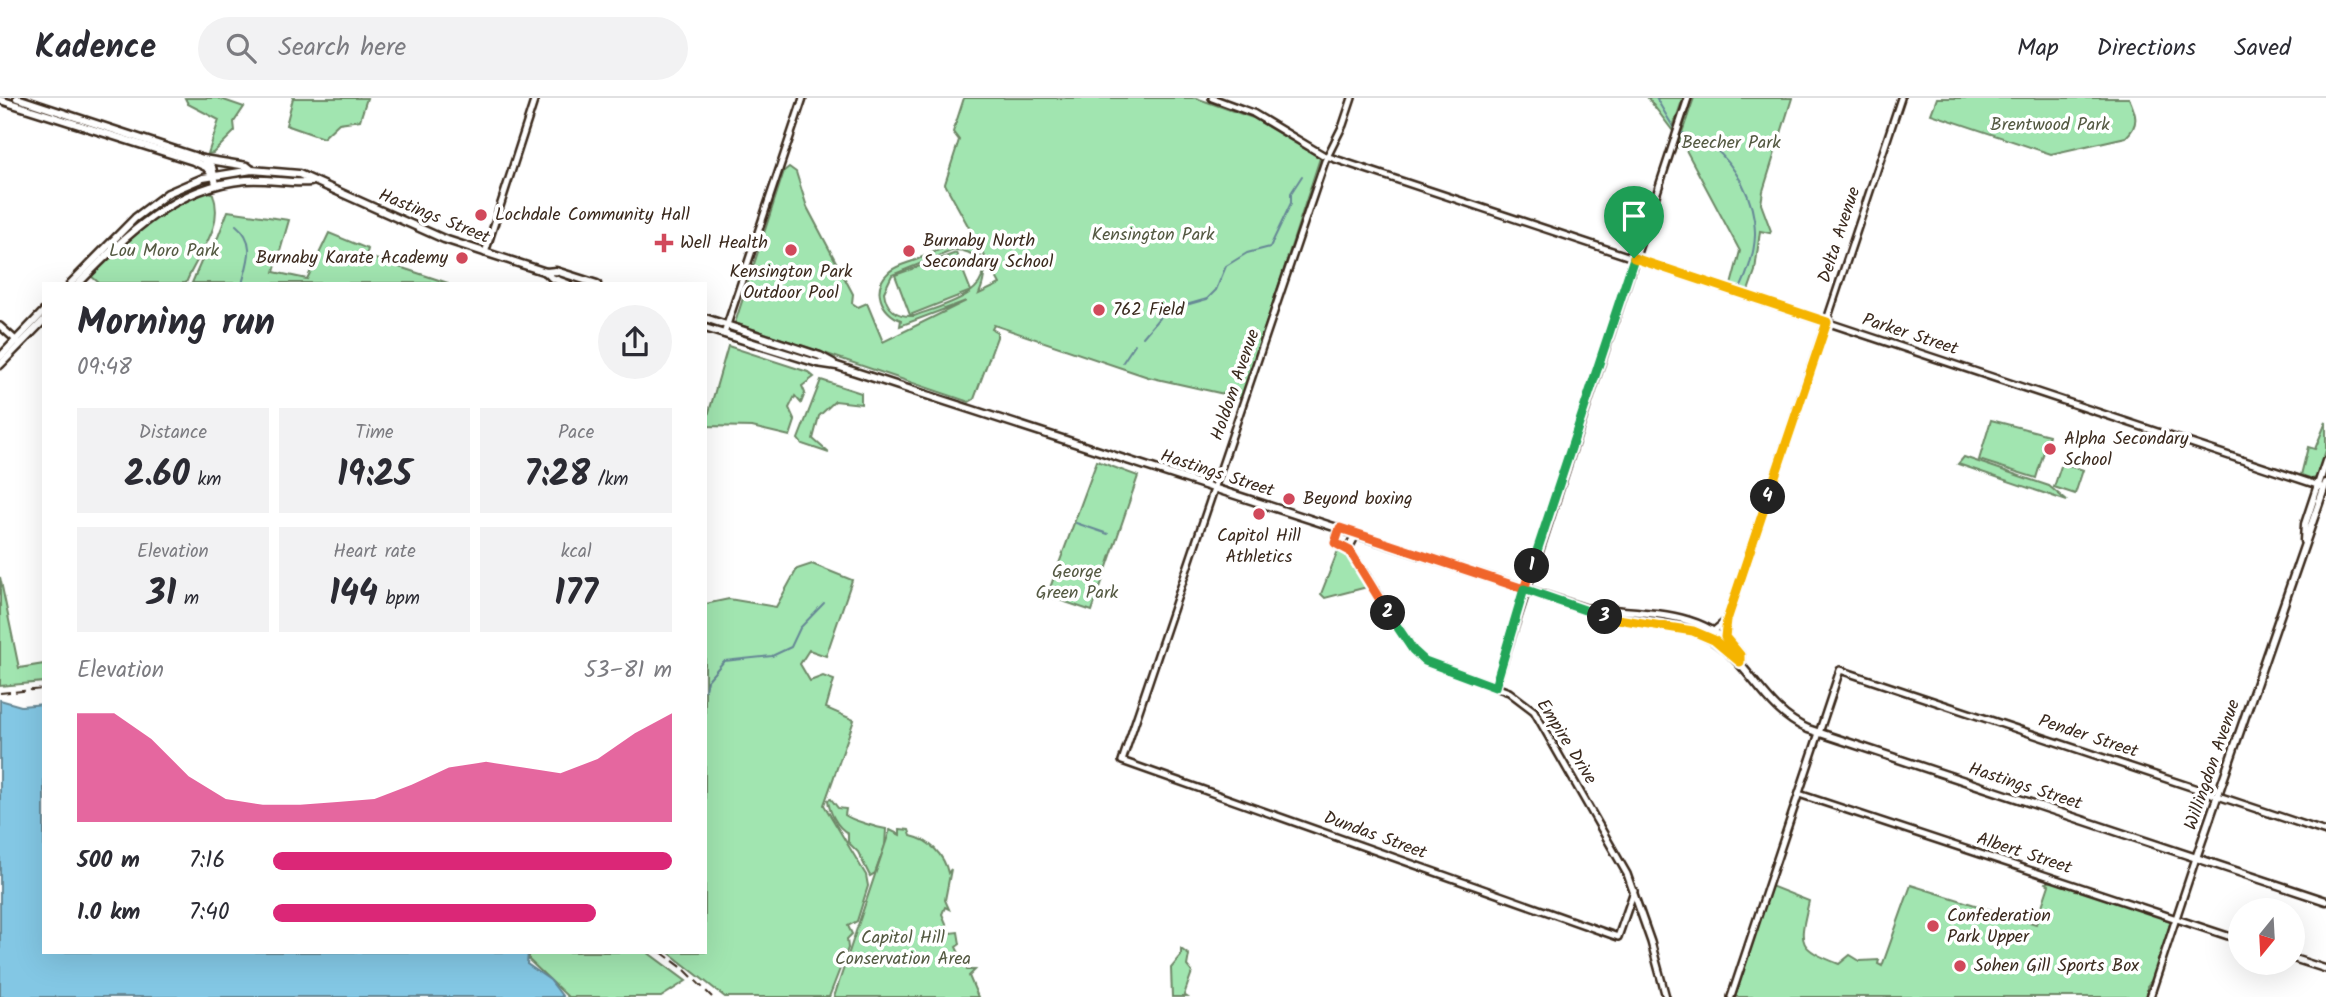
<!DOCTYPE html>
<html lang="en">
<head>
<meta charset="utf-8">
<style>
	body { margin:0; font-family:Kalam,sans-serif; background:#f2f2f3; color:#2b2b33; height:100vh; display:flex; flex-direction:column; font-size:26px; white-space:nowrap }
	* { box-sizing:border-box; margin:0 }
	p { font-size:23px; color:#7c7c81 }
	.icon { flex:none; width:38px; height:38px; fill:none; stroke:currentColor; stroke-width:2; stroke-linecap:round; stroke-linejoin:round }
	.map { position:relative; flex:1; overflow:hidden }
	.details { position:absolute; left:42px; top:184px; width:665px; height:672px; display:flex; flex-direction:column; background:#fff; border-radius:0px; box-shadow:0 7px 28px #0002 }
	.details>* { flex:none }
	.needle { width:46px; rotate:198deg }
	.fabs { position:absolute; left:2228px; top:800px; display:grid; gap:14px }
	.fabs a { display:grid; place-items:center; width:77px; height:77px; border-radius:50%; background:#fff; box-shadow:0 7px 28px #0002; font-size:35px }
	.pin { position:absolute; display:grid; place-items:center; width:60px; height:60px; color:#fff; margin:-72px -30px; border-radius:50% 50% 50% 0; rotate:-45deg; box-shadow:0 0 7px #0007 }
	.pin .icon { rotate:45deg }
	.km { position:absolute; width:35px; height:35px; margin:-18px; border-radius:50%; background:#222; color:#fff; font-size:19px; line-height:35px; text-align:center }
	.round { display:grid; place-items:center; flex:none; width:74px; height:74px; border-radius:37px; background:#f2f2f3 }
	.overview { display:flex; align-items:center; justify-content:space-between; height:119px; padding:0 35px }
	h1 { font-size:38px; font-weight:600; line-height:52px }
	.metrics { display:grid; grid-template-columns:repeat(3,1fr); gap:10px; height:119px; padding:7px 35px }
	.metrics div { display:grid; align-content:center; border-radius:0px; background:#f2f2f3; text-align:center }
	.metrics b { font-size:35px; font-weight:600 }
	.metrics small { font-size:19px; font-weight:400 }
	.metrics p { font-size:19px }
	.chart { height:196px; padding:14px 35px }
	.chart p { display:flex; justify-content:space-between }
	.chart svg { width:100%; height:126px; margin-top:7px; fill:#db2777; opacity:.7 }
	ul { padding:0 35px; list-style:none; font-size:23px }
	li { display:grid; grid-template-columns:112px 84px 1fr; align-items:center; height:52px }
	li i { height:18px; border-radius:9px; background:#db2777 }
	header { display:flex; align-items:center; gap:42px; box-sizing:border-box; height:98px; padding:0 35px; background:#fff; border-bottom:2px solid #e1e1e2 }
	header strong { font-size:33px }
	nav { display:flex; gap:38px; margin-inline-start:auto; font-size:24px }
	.search { width:490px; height:63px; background:#f2f2f3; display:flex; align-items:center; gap:18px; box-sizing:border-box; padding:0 24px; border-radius:38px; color:#7c7c81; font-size:26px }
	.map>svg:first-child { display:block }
</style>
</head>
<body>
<header>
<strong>Kadence</strong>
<div class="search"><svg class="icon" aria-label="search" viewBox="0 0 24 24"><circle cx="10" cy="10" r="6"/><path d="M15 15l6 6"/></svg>Search here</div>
<nav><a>Map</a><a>Directions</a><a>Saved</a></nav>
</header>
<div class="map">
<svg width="2326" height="899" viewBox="0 0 2326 899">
	<rect width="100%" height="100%" fill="#fff"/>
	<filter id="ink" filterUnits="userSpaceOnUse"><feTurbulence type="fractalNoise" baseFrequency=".0143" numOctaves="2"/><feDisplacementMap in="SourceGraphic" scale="14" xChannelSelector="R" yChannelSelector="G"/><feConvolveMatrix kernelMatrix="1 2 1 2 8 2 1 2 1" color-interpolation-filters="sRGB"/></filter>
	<g filter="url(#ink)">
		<g fill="#a1e5b0" stroke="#6e8867" stroke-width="2" fill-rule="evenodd">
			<path d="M185 0H218L244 9 234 24 235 33 213 55 208 56 219 22 188 6Z"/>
			<path d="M293 0H367L360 22 339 25 323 40 286 27Z"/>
			<path d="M964 0H1196L1253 20 1320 60 1242 300 1148 279 994 227 992 231 997 234V239L974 301 969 304 735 225 784 73 789 69 796 74 807 109 853 196 852 205 858 209 867 205 883 244 966 203 900 228 901 222C881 215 871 190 889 174 896 167 909 165 918 161 930 156 942 149 954 148 988 143 988 175 979 196L1000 186 945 86 959 42 953 34ZM954 152C963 152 972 154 978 162 1000 195 934 210 914 218 897 219 886 211 884 194L892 177Z"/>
			<path d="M1648 0H1683L1672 32Z"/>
			<path d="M1694 0H1792L1763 93 1761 106 1771 133 1770 135 1760 133 1755 173 1748 193 1731 187 1740 153 1686 52 1677 49Z"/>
			<path d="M1937 0H2129C2136 16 2140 26 2126 39L2051 56 1931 16Z"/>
			<path d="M208 93 213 96C225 131 197 155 186 185H99L91 178C125 146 161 105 208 93Z"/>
			<path d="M228 113 289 122 274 174 307 181 329 135 368 151 366 158 448 185H192L201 164 218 139Z"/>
			<path d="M956 155 971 193 910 217 895 177Z"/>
			<path d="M728 248 808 274 814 279 802 288 805 295 801 305 795 298 789 310 795 323 790 338 752 329 705 328Z"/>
			<path d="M821 282 861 295V306L835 303 819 318 813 341 829 355 802 346 798 341Z"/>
			<path d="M1991 322 2049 337 2036 380 1979 362Z"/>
			<path d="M2326 324V352L2318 378 2313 381 2301 377 2308 349 2315 351Z"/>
			<path d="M1964 359 2049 388 2067 403 1958 366Z"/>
			<path d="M1097 363 1138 378 1092 513 1047 498Z"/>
			<path d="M2062 365 2083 372 2075 396 2054 389Z"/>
			<path d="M1339 450 1347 455 1367 489 1325 500 1321 496Z"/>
			<path d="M812 466 852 482 826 558 809 552 800 566 810 583 823 578 834 582 826 610 854 622 824 707 866 777 868 788 857 823 848 828 852 836 847 841 848 850 829 899H725L668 854H705V506L729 501 776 509 797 471Z"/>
			<path d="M0 479 19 570 44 566V584L0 588Z"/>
			<path d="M831 701 838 710 846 711 845 717C851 722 879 730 886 731L885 748 875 775 870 778 858 754 848 744V735C837 730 829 713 828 702Z"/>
			<path d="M900 731 909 732 911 738C930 742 944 757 948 775L951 771 945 802 949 811 945 809 942 816 950 835 958 834 960 846 956 849 967 872H975L969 878 978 899H834L890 732 900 737Z"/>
			<path d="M2051 783 2171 822 2155 879 2147 888V899H1735L1771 788 1809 803C1799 846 1796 849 1839 866L1850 857 1860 863 1879 862 1878 866 1882 868 1911 787 2036 826 2049 787 2046 785Z"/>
			<path d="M1181 851 1189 857 1187 868 1192 874 1184 897 1187 899H1172L1171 870 1181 858Z"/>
			<path d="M529 854H647L686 883 661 899H568L529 862Z"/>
		</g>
		<path fill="#83c7e4" stroke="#668895" stroke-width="2" d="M0 602 21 608 44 606V854H528L527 866 550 882 563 899H0Z"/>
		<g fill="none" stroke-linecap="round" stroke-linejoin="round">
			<g stroke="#668895" stroke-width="2">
				<path d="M1656 0 1675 32"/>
				<path d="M1680 34C1692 40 1704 44 1715 51 1727 60 1735 73 1742 85 1761 122 1758 152 1741 189"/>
				<path d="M236 127C257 144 248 163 242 186"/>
				<path d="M1143 239 1165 213 1207 201 1216 192 1226 168 1247 155 1270 149 1291 105V95L1302 78"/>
				<path d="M1123 264 1135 246"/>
				<path d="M1076 425 1108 436"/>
				<path d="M705 592 707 583 724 563 772 558 791 549 800 530 824 505"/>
			</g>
			<defs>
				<g id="tertiary">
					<path d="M1212 0 1253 15 1323 57 2320 388"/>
					<path d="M1352 0 1343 27 1325 63 1122 663 1618 839 1634 793"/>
					<path d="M485 155 535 0"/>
					<path d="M0 228 18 244"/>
					<path d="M724 236 803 0"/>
					<path d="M1340 430 1335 445 1350 453 1413 552 1425 563 1509 594 1534 613 1627 776 1651 844 1666 899"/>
					<path d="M1715 532 1727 522"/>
					<path d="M1725 539 1727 522 1901 0"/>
					<path d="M1495 589 1688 0"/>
					<path d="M1799 696 2240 842"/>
					<path d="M2292 860 2326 871"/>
					<path d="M1731 899 1840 572 2326 734"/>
					<path d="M2150 899 2196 760"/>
				</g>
				<g id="secondary">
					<path d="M17 0 203 61 212 69 216 86"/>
					<path d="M0 2 193 63 206 69 214 79"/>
					<path d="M2304 443 2305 426 2326 363"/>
					<path d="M2196 760 2326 385"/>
				</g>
				<g id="primary">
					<path d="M203 61 247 68 252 72"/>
					<path d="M546 174 552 180 568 186"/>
					<path d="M70 186 135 120 168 95 203 80 252 72 299 76 444 141 546 174 556 173 597 186"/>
					<path d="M78 186C126 137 175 88 246 82 268 80 289 86 311 84"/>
					<path d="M705 220 820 258 833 265"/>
					<path d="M705 230 817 265 837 268 1587 511 1593 517C1631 525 1678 520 1712 542 1751 566 1764 612 1808 631L2326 803"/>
					<path d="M0 259 44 213"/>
					<path d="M0 267 44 222"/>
					<path d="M1348 451 1356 436"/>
					<path d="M1587 511 1594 510C1648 517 1704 511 1740 557V564"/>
				</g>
			</defs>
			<use href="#tertiary" stroke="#3b2a1e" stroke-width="10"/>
			<use href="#secondary" stroke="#3b2a1e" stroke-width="11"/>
			<use href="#primary" stroke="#3b2a1e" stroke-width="11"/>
			<use href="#tertiary" stroke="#fff" stroke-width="5"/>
			<use href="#secondary" stroke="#fff" stroke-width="6"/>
			<use href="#primary" stroke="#fff" stroke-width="6"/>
			<g stroke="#3b2a1e" stroke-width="2" stroke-dasharray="10 5" stroke-linecap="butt">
				<path d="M0 595 44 591"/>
				<path d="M661 854 684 871 712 899"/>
			</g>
		</g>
	</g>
	<g fill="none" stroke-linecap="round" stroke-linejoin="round" filter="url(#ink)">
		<defs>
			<path id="split-1" d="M1532 468 1634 160"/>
			<path id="split-2" d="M1388 515 1350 453 1335 445 1340 430 1524 491 1532 468"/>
			<path id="split-3" d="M1388 515 1413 552 1425 563 1495 589 1524 491 1605 519"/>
			<path id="split-4" d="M1605 519 1693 533 1714 542 1740 564V557L1725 539 1727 522 1768 399"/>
			<path id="split-5" d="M1634 160 1827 224 1768 399"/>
		</defs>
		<use href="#split-1" stroke="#fff" stroke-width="14"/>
		<use href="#split-2" stroke="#fff" stroke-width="14"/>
		<use href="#split-3" stroke="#fff" stroke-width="14"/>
		<use href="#split-4" stroke="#fff" stroke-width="14"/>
		<use href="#split-5" stroke="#fff" stroke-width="14"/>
		<use href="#split-1" stroke="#22a559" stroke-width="9"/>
		<use href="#split-2" stroke="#f0652b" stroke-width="9"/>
		<use href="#split-3" stroke="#22a559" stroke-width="9"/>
		<use href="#split-4" stroke="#f5b400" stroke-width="9"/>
		<use href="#split-5" stroke="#f5b400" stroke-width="9"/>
	</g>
	<g fill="#d1495b" stroke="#fff" stroke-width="2.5">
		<circle cx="481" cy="117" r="7"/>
		<path d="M660.5 134.5h7v7h7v7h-7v7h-7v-7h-7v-7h7z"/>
		<circle cx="791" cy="152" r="7"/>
		<circle cx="909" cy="153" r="7"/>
		<circle cx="462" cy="160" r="7"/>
		<circle cx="1099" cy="212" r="7"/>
		<circle cx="2050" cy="351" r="7"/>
		<circle cx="1289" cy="401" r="7"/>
		<circle cx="1259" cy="416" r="7"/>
		<circle cx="1933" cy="828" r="7"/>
		<circle cx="1960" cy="868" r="7"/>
	</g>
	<g text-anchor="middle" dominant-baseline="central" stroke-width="7" stroke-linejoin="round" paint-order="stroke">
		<g font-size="18" fill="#545942" stroke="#fff">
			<text x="2050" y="27">Brentwood Park</text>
			<text x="1731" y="45">Beecher Park</text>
			<text x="1153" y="137">Kensington Park</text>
			<text x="164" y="153">Lou Moro Park</text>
			<text x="1077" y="474">George<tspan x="1077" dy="21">Green Park</tspan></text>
			<text x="903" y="840">Capitol Hill<tspan x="903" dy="21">Conservation Area</tspan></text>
		</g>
		<g font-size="18" fill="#3b2a1e" stroke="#fff" text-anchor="start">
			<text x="495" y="117">Lochdale Community Hall</text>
			<text x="923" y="143">Burnaby North<tspan x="923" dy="21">Secondary School</tspan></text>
			<text x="680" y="145">Well Health</text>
			<text x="448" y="160" text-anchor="end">Burnaby Karate Academy</text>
			<text x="791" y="174" text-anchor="middle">Kensington Park<tspan x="791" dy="21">Outdoor Pool</tspan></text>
			<text x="1113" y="212">762 Field</text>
			<text x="2064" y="341">Alpha Secondary<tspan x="2064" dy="21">School</tspan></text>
			<text x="1303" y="401">Beyond boxing</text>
			<text x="1259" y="438" text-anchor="middle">Capitol Hill<tspan x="1259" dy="21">Athletics</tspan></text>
			<text x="1947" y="818">Confederation<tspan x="1947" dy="21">Park Upper</tspan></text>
			<text x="1974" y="868">Sohen Gill Sports Box</text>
		</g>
		<g font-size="18" fill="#3b2a1e" stroke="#fff">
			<text transform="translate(434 119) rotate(22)">Hastings Street</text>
			<text transform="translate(1840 137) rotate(-72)">Delta Avenue</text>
			<text transform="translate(1910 237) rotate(18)">Parker Street</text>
			<text transform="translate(1236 287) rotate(-71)">Holdom Avenue</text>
			<text transform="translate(1217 376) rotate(18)">Hastings Street</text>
			<text transform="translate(2088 639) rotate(18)">Pender Street</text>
			<text transform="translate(1566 644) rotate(58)">Empire Drive</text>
			<text transform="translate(2213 667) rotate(-71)">Willingdon Avenue</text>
			<text transform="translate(2025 689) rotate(18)">Hastings Street</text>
			<text transform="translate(1375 738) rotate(20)">Dundas Street</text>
			<text transform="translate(2024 756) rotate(18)">Albert Street</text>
		</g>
	</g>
</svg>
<div class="fabs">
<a><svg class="needle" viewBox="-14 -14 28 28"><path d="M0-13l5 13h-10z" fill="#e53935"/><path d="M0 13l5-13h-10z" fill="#7c7c81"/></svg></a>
</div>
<div class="pin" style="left:1634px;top:160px;background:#1e9e55"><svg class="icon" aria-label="arrive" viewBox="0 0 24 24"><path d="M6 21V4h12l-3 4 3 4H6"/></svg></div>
<b class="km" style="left:1532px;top:468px">1</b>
<b class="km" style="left:1388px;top:515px">2</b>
<b class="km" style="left:1605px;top:519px">3</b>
<b class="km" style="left:1768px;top:399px">4</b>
<section class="details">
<div class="overview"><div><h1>Morning run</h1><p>09:48</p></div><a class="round"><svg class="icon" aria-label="share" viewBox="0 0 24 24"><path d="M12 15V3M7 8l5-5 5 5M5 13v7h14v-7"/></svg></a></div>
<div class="metrics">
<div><p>Distance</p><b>2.60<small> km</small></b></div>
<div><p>Time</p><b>19:25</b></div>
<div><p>Pace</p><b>7:28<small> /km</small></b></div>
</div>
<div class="metrics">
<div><p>Elevation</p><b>31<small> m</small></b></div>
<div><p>Heart rate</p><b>144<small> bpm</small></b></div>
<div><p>kcal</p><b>177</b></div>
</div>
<div class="chart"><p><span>Elevation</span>53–81 m</p>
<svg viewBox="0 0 160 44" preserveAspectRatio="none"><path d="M0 44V6L10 6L20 15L30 28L40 36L50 38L60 38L70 37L80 36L90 31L100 25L110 23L120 25L130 27L140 22L150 13L160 6V44z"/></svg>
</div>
<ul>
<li><b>500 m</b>7:16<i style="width:100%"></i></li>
<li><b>1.0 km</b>7:40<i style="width:81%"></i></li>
</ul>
</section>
</div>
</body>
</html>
